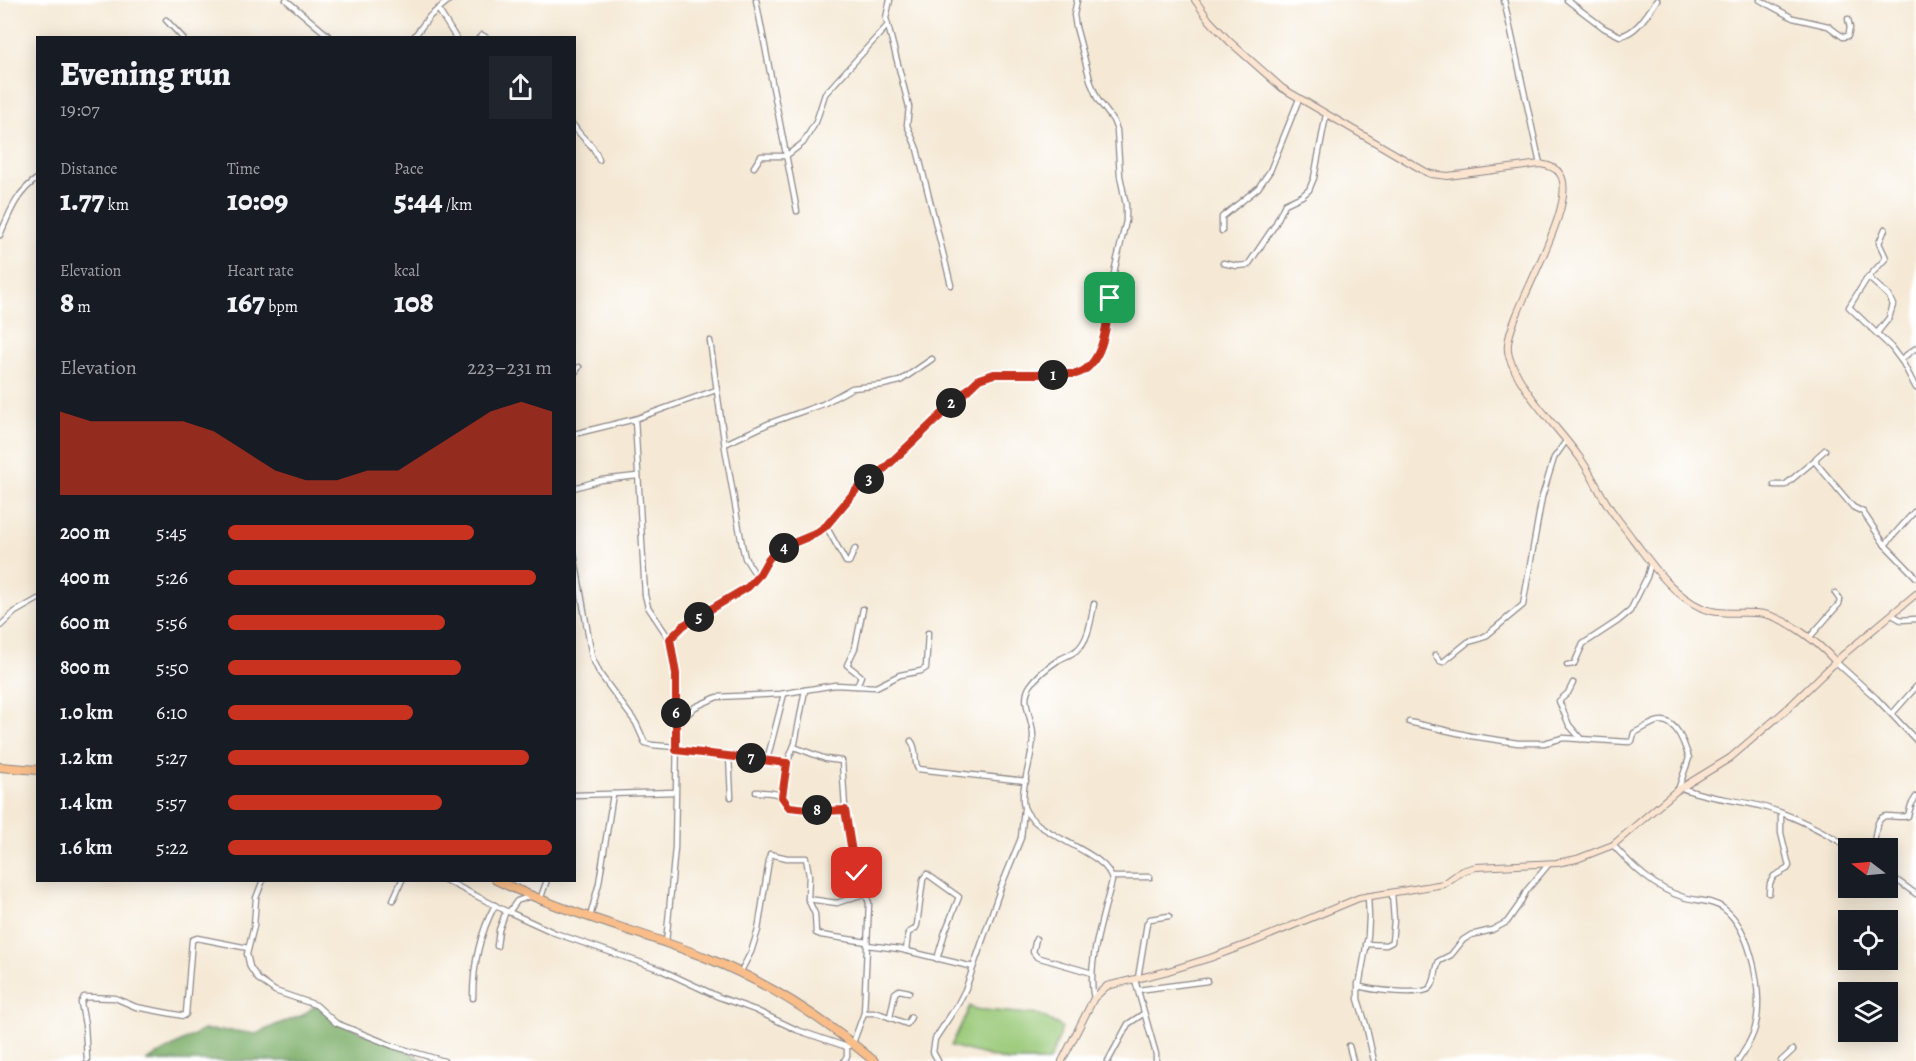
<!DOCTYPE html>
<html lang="en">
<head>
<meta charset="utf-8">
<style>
	body { margin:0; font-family:Alegreya,serif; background:#20242c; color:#f1f3f6; height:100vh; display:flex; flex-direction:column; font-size:22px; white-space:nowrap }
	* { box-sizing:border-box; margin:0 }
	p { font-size:20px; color:#9ea1a6 }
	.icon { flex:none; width:33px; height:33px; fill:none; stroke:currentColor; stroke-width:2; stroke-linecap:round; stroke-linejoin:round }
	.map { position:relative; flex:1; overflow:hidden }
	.side { position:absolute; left:36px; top:36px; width:540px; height:846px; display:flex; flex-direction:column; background:#171b24; border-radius:0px; box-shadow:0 3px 15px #0003 }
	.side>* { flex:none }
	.needle { width:39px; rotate:286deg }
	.tools { position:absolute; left:1838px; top:838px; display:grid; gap:12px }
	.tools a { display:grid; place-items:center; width:60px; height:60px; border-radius:0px; background:#171b24; box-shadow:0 3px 15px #0003; font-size:30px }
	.pin { position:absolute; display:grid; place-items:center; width:51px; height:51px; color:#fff; margin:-26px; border-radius:12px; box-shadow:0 3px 9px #0006 }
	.km { position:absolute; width:30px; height:30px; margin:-15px; border-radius:50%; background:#222; color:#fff; font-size:16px; line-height:30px; text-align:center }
	.round { display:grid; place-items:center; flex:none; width:63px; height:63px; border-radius:0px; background:#20242c }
	.head { display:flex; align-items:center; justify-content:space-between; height:102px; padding:0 24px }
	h1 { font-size:33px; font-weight:800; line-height:45px }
	.figures { display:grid; grid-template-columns:repeat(3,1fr); gap:9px; height:102px; padding:6px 24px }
	.figures div { display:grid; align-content:center }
	.figures b { font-size:30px; font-weight:800 }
	.figures small { font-size:16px; font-weight:400 }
	.figures p { font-size:16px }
	.chart { height:168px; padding:12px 24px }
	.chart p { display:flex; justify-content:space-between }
	.chart svg { width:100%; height:108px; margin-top:6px; fill:#c8321e; opacity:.7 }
	ul { padding:0 24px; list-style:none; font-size:20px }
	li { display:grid; grid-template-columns:96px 72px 1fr; align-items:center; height:45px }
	li i { height:15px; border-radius:8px; background:#c8321e }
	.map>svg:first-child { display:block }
</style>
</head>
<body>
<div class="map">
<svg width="1916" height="1061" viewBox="0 0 1916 1061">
	<rect width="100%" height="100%" fill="#fff"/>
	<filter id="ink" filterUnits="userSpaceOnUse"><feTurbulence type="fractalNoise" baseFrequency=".0167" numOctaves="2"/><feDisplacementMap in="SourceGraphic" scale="12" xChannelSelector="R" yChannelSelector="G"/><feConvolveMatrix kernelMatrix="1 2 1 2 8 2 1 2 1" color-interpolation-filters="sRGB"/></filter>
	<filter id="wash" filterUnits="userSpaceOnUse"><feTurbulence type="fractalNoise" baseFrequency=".008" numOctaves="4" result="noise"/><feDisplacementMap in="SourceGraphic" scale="24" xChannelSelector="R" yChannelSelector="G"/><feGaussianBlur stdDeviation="1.35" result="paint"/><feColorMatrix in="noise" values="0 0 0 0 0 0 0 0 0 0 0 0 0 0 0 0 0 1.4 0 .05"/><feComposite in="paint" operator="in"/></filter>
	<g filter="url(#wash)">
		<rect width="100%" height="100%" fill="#f5e9d5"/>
		<path fill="#9ac978" stroke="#5e765a" stroke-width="1.5" d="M970 1006 974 1009 1040 1015 1062 1027 1059 1038 1049 1061H1008L951 1046Z"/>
		<path fill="#7bad68" stroke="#4e6852" stroke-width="1.5" d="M316 1005C341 1029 371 1034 401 1048 410 1052 417 1058 426 1061H146L203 1030 236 1031 256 1034 278 1024 303 1015Z"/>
	</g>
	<g filter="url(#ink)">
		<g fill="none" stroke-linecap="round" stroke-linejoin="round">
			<defs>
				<g id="street">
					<path d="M286 0 331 38"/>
					<path d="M756 0 797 211"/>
					<path d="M890 0 886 18 909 107 907 125 917 149 951 285"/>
					<path d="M1504 0 1540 164"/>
					<path d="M1567 0 1604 28 1620 36C1637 33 1648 13 1657 0"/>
					<path d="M1760 0 1793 18 1828 26 1843 37 1848 36 1850 28 1848 19"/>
					<path d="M438 9 456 38"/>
					<path d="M166 20 183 38"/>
					<path d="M413 38 430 16 449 0"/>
					<path d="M479 38 482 35 487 38"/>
					<path d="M574 126C584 142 593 142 599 160"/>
					<path d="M754 167 761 156H786L803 143 816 122 825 94 887 26"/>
					<path d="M1885 229 1879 243 1886 258 1866 280 1849 307 1891 347 1903 363 1916 388"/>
					<path d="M1222 231V217L1258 188 1270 171 1299 99"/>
					<path d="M0 235C10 212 16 193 38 178"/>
					<path d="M1223 263 1237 266 1248 265 1275 225 1285 204 1302 196 1309 190 1314 178 1326 115"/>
					<path d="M1868 277 1889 296 1893 305 1889 318 1877 333"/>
					<path d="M710 341 725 448 742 545 745 558 757 577"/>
					<path d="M1901 359 1916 348"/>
					<path d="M574 374 579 367"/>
					<path d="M635 419 645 595 648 607 670 640"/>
					<path d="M574 434 635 419 716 390"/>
					<path d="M725 444 770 423 823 404 852 388 883 385 900 381 932 359"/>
					<path d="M1825 450 1816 458V463L1853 507 1863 512 1885 545 1916 577"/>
					<path d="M1774 485H1785L1815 460"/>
					<path d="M574 488 601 480 637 476"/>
					<path d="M826 526 846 562H849L855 549"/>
					<path d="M1885 545 1914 512"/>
					<path d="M574 553 592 657 600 674 636 723 645 743 652 745 676 747"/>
					<path d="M1094 604C1091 619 1089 640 1077 650 1071 655 1063 657 1057 661 1048 667 1036 677 1030 686 1020 701 1033 719 1033 735 1034 755 1019 790 1024 807 1034 837 1110 851 1112 881 1104 913 1086 967 1094 998"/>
					<path d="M1892 615 1901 620 1916 619"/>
					<path d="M0 626 15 612 38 599"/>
					<path d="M1809 638 1839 604 1840 600 1835 593"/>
					<path d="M1435 655 1440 661 1443 662 1468 642 1479 639 1487 635 1523 605 1542 497 1554 458 1566 441"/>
					<path d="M1836 662 1876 698 1916 740"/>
					<path d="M1567 665 1574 664 1583 644 1618 621 1630 611 1647 577 1651 563"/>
					<path d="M1573 683 1568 693 1559 701 1569 725 1581 739"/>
					<path d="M857 686 861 676 847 665 855 648 863 609"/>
					<path d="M1892 714 1916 687"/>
					<path d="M1409 722 1471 736 1518 743H1544L1563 738 1629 742 1632 741 1634 733C1641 730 1653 721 1661 721 1677 720 1685 746 1689 758L1678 790"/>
					<path d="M677 725 695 707 717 697 780 694 835 685 876 687 900 675 921 671 926 668 928 633"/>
					<path d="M911 741C918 749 913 760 918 769L1026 781"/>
					<path d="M676 750 787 763"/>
					<path d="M729 756 731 797"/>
					<path d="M767 760 784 694"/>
					<path d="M1682 788C1708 799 1736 799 1764 807 1794 816 1825 832 1852 849"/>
					<path d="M756 792C763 792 773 792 779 795 786 799 785 806 792 808 806 812 831 812 845 810"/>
					<path d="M574 795 675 792"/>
					<path d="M782 797 787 763 795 743 805 690"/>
					<path d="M1613 845C1633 867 1654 888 1683 897 1696 901 1712 900 1723 908 1752 929 1764 996 1755 1028 1752 1040 1744 1051 1738 1061"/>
					<path d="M1873 849C1876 839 1874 815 1888 816 1895 816 1900 818 1908 816L1911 805 1916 797"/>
					<path d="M1887 873 1916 894"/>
					<path d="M1112 877H1150"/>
					<path d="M263 880 256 898 254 926 247 954 250 967 258 979 275 991 316 1005 336 1023 393 1046 444 1061"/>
					<path d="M445 880 506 911"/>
					<path d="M1769 893 1770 883 1774 876 1787 869 1789 866 1781 833V814"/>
					<path d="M1368 896 1369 917 1368 936 1359 986C1370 990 1422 996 1430 988 1436 982 1435 969 1439 961L1451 955 1463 940 1471 935 1492 930 1507 922 1519 905 1527 890 1548 865"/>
					<path d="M808 899 837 903 866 893"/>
					<path d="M393 900 402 880"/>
					<path d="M540 900 547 880"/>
					<path d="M509 912 555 933 659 969 719 997 755 1010 797 1030 847 1047 853 1043 864 1013 869 903 854 864 846 823 842 761 826 759 794 747"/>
					<path d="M590 917 599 883 613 794"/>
					<path d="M1036 939 1033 952 1037 957 1092 973"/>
					<path d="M666 943 675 848 677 735 676 674 670 642 671 637 684 625 748 587 760 574 769 558 791 544 815 534 826 526 857 489 885 468 976 381 984 376 994 374H1076C1091 370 1096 357 1102 343L1115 268 1126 221V205L1120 176 1117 130 1113 120 1098 100 1091 83 1076 27 1074 15 1077 0"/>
					<path d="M1366 944 1386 945 1392 942 1394 920 1392 893"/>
					<path d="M867 945 899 949 973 967"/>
					<path d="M497 946 499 930 506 911 509 912 517 901 531 896"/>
					<path d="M906 951 908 933 915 929 917 925 923 879 927 874 959 897 945 932 937 959"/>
					<path d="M740 973 751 952 758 930 770 854 787 858H806L809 875 808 899 815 914 816 933 821 935 867 942"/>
					<path d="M1138 978 1147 923 1150 919 1169 916"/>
					<path d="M1135 980 1156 1054V1061"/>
					<path d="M1358 983V999L1366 1025 1374 1061"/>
					<path d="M1138 990 1207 981"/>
					<path d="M473 998C473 965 479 935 495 905"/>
					<path d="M864 1013H878L907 1024 911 1017"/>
					<path d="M890 1017 895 993 899 990 909 992"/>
					<path d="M1349 1046 1353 1061"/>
					<path d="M87 1060 85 1025 81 1003 84 997 115 998 136 1007 184 1016 186 1014 192 940 197 938 248 948"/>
					<path d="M844 1061 847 1056V1047"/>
					<path d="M938 1061 933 1052 935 1039 958 1004 966 988 1001 887 1021 838 1024 809"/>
					<path d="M1108 1061 1128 1024 1143 1014"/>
					<path d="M1781 1061 1793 1050"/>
				</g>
				<g id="secondary">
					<path d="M1195 0 1209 20 1229 41 1282 88 1426 172 1431 174 1448 176 1540 164C1547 165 1556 167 1560 174 1580 203 1511 309 1508 344 1507 351 1509 357 1511 362 1527 399 1557 426 1580 458 1589 470 1595 484 1603 497 1611 512 1622 524 1632 538 1651 563 1672 595 1702 608 1719 615 1738 612 1756 613 1783 614 1818 642 1836 662"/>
					<path d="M1062 1061 1094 998 1107 986 1168 971 1210 958 1253 942 1359 898 1444 884 1462 871 1476 867 1557 863 1577 859 1613 845 1676 791 1730 758 1786 710 1844 654 1916 594"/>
				</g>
				<g id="highway">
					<path d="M0 767 38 770"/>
					<path d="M496 880C564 913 637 930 707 958 769 983 824 1019 874 1061"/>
				</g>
			</defs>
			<use href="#street" stroke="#8c8688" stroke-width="7"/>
			<use href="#secondary" stroke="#8c8688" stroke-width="8"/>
			<use href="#highway" stroke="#8c8688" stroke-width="10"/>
			<use href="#street" stroke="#fff" stroke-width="4.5"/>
			<use href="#secondary" stroke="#fce5d0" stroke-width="6"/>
			<use href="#highway" stroke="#f8bd89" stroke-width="8"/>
		</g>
	</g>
	<g fill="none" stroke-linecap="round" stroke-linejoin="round" filter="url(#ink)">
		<defs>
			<path id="route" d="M857 873 854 864 845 810 826 811 789 807 782 797 787 763 676 750V674L670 639 684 625 748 587 760 574 769 558 791 544 815 534 826 526 857 489 885 468 979 379 994 374H1076C1104 366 1107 323 1110 298"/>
		</defs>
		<use href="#route" stroke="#fff" stroke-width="12"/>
		<use href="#route" stroke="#c8321e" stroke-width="8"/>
	</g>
</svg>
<div class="tools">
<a><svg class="needle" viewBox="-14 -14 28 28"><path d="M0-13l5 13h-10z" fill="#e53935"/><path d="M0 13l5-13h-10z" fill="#9ea1a6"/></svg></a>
<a><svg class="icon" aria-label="locate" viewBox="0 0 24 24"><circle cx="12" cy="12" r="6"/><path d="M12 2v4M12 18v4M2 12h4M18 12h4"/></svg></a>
<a><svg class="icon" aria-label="layers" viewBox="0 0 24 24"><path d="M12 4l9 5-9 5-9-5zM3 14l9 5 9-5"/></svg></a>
</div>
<div class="pin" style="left:1110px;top:298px;background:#1e9e55"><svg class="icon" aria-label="arrive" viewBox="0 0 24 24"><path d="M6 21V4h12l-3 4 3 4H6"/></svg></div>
<div class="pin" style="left:857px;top:873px;background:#d93025"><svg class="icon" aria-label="check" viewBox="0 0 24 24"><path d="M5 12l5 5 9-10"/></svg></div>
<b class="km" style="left:1053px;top:375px">1</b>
<b class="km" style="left:951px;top:403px">2</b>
<b class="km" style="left:869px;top:479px">3</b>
<b class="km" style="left:784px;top:548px">4</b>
<b class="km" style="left:699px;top:617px">5</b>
<b class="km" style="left:676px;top:713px">6</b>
<b class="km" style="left:751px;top:758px">7</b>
<b class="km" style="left:817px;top:810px">8</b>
<section class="side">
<div class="head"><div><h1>Evening run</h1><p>19:07</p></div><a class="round"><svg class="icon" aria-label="share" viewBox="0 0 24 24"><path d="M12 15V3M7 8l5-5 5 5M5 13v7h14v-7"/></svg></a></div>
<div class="figures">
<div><p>Distance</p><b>1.77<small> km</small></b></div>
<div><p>Time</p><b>10:09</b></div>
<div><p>Pace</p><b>5:44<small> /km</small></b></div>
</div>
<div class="figures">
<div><p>Elevation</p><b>8<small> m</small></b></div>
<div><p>Heart rate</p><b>167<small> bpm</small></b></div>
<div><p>kcal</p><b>108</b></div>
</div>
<div class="chart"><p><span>Elevation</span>223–231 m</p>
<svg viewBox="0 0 160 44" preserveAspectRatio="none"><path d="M0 44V10L10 14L20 14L30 14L40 14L50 18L60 26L70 34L80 38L90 38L100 34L110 34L120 26L130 18L140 10L150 6L160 10V44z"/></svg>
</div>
<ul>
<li><b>200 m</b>5:45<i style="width:76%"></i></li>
<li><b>400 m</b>5:26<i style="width:95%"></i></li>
<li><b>600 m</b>5:56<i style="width:67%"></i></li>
<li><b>800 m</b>5:50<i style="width:72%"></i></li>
<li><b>1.0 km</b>6:10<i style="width:57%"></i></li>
<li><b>1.2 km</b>5:27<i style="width:93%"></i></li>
<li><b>1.4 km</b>5:57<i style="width:66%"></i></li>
<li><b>1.6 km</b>5:22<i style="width:100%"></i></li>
</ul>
</section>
</div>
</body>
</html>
